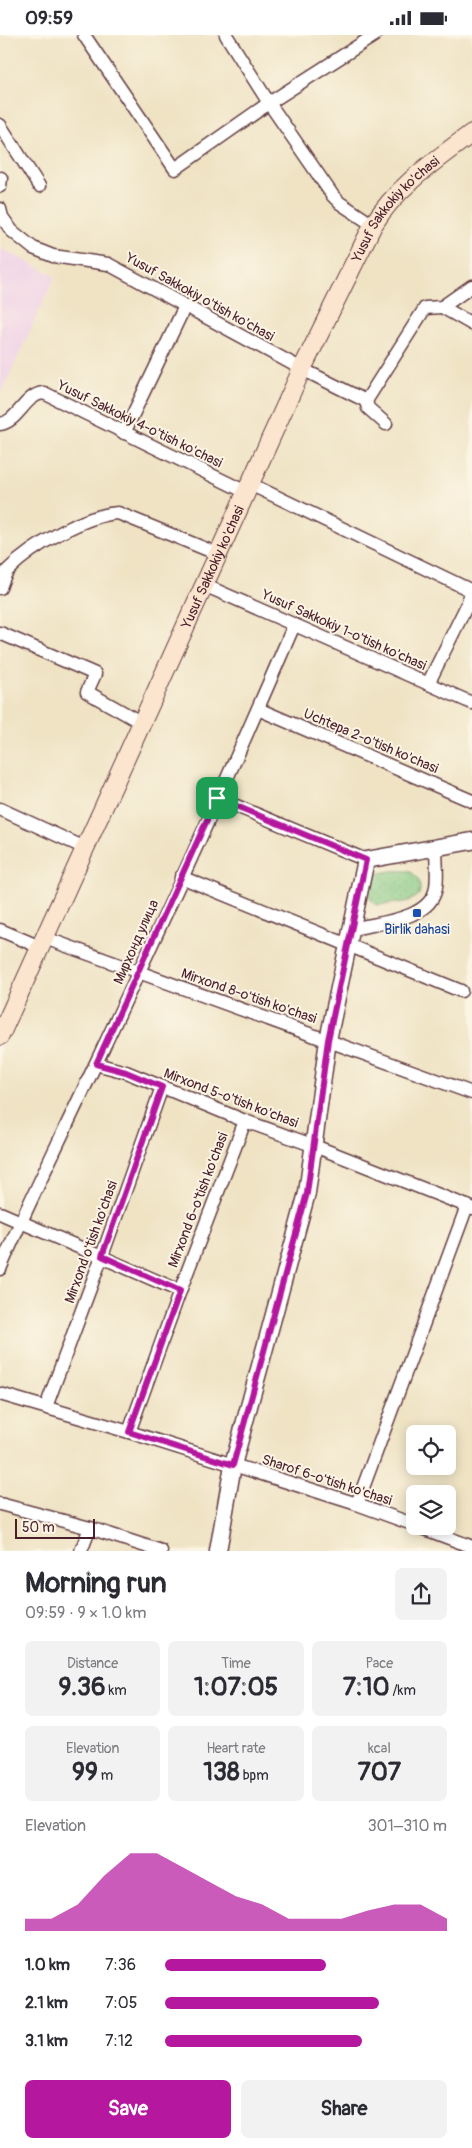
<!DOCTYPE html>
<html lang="en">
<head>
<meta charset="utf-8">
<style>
	body { margin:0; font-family:Pangolin,sans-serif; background:#f2f2f3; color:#2b2b33; height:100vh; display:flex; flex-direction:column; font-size:19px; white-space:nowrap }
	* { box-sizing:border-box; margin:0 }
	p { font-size:16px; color:#7c7c81 }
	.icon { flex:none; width:28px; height:28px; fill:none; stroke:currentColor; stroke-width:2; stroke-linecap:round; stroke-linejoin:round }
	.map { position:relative; height:1516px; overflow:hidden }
	.sheet { display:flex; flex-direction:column; background:#fff; flex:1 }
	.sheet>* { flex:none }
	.fabs { position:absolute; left:406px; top:1390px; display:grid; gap:10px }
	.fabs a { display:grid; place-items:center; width:50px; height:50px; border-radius:8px; background:#fff; box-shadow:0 2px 12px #0003; font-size:25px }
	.scale { position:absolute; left:15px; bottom:12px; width:80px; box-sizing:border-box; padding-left:5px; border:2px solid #4a1f2b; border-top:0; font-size:14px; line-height:18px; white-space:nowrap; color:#4a1f2b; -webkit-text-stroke:4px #fcf5e5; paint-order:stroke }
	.pin { position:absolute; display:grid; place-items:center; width:42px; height:42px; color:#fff; margin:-21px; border-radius:10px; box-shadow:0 2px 8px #0006 }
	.round { display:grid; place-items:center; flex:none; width:52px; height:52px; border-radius:8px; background:#f2f2f3 }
	.head { display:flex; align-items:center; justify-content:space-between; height:85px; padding:0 25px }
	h1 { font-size:28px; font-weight:800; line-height:38px }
	.stats { display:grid; grid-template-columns:repeat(3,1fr); gap:8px; height:85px; padding:5px 25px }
	.stats div { display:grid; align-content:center; border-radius:8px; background:#f2f2f3; text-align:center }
	.stats b { font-size:25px; font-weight:800 }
	.stats small { font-size:14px; font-weight:400 }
	.stats p { font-size:14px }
	.chart { height:140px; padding:10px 25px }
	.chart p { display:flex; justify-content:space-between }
	.chart svg { width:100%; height:90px; margin-top:5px; fill:#b5179e; opacity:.7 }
	.button { display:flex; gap:10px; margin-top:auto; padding:10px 25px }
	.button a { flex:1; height:58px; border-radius:8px; background:#b5179e; color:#fff; font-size:20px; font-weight:800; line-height:58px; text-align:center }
	.button a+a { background:#f2f2f3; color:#2b2b33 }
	ul { padding:0 25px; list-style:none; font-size:16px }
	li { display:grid; grid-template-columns:80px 60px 1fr; align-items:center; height:38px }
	li i { height:12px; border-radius:6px; background:#b5179e }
	.status { display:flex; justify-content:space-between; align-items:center; height:35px; padding:0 25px; background:#fff; direction:ltr }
	.status svg { height:14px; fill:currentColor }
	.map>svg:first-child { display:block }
</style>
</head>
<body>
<div class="status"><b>09:59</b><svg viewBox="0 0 49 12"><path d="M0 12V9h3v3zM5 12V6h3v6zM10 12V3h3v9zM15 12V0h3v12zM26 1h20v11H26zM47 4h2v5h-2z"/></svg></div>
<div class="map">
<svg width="472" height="1516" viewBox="0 0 472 1516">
	<defs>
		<pattern id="grass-dots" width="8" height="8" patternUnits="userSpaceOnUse" patternTransform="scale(1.25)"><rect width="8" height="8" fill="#84c780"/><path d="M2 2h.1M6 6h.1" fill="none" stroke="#74aa6f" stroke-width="1.8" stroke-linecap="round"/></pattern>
	</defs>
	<rect width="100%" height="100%" fill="#fcf5e5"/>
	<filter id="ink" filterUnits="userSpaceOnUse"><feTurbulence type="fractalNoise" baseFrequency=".02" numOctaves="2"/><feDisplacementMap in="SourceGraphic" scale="10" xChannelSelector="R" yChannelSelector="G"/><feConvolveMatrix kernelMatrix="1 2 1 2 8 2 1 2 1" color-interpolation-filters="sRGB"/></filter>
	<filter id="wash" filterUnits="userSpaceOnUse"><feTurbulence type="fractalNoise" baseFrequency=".0096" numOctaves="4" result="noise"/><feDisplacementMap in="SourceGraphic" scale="20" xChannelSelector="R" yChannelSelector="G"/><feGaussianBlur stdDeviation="1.12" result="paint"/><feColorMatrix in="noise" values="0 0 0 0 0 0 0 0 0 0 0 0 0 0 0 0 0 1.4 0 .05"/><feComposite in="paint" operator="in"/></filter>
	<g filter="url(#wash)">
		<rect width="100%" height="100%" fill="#efe3c4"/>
		<path fill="#efd0e7" d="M0 213 55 241 0 361Z"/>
		<path fill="url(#grass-dots)" stroke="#677356" d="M409 836C419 841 422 850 419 860 408 870 391 868 377 870 363 863 367 843 381 838 389 835 401 836 409 836Z"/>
	</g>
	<g filter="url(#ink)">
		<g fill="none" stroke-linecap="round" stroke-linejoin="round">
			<defs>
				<g id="minor">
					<path d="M84 0 175 134 269 68 375 0"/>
					<path d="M226 0 269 68 333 161 340 168 373 190"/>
					<path d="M0 90 39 151"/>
					<path d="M0 151 1 143"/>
					<path d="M0 174 2 182 12 196 33 213 53 221 108 229 302 334 366 366 368 373 386 389"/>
					<path d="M442 272 472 289"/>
					<path d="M366 366 425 273 442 272 472 251"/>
					<path d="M0 389C18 387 25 359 44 358L246 457"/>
					<path d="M124 398 185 271"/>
					<path d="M250 449 472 556"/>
					<path d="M204 550 472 668"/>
					<path d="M0 553C2 547 4 540 8 535 32 511 85 480 118 478L218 519"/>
					<path d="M0 598 95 639 87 657 142 688"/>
					<path d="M428 649 467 570 472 555"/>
					<path d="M258 674 472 766"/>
					<path d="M217 763 366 825"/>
					<path d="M0 774 85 813"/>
					<path d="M181 842 461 956"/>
					<path d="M351 894C377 888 432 885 436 852 438 840 436 826 436 813"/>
					<path d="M0 895 40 912"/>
					<path d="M45 903 472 1058"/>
					<path d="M96 1029 126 1037 245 1086 312 1110 472 1173"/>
					<path d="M0 1178 180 1256"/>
					<path d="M0 1234C30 1164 64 1097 96 1028 165 883 231 737 294 590"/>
					<path d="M0 1359 129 1397 357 1469 415 1490"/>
					<path d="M46 1372 102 1221 162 1052"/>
					<path d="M129 1397 180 1256 245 1086"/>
					<path d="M0 1469 90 1493 161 1516"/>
					<path d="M357 1469 467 1171"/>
					<path d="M417 1491 470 1511"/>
					<path d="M81 1516 90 1493"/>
				</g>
				<path id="tertiary" d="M218 1516 233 1430 307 1158 328 1005 366 825 472 806"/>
				<g id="secondary">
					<path id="s1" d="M0 1001 302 334 373 190C397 151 436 125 472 98"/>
				</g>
			</defs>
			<use href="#minor" stroke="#633c42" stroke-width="15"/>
			<use href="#tertiary" stroke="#633c42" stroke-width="19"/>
			<use href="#secondary" stroke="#633c42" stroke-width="20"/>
			<use href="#minor" stroke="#fff" stroke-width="12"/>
			<use href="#tertiary" stroke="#fff" stroke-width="16"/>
			<use href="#secondary" stroke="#fbe5cf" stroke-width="18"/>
		</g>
	</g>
	<g fill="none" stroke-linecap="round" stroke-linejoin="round" filter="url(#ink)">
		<defs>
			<path id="route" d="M217 763 366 825 328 1005 307 1158 233 1430 129 1397 180 1256 102 1221 162 1052 126 1037 96 1029Z"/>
		</defs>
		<use href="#route" stroke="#fff" stroke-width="10"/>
		<use href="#route" stroke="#b5179e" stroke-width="6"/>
	</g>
	<rect fill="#1a4fb4" stroke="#fcf5e5" stroke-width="2" x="412" y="873" width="10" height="10" rx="2.5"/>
	<g text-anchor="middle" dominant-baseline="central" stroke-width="4" stroke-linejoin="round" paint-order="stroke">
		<g font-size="14" fill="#4a1f2b" stroke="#fcf5e5">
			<text stroke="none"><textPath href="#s1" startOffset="919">Yusuf Sakkokiy ko'chasi</textPath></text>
			<text transform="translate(200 262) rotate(29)">Yusuf Sakkokiy o'tish ko'chasi</text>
			<text transform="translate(140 389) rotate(26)">Yusuf Sakkokiy 4-o'tish ko'chasi</text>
			<text stroke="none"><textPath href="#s1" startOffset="515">Yusuf Sakkokiy ko'chasi</textPath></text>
			<text transform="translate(344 595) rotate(24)">Yusuf Sakkokiy 1-o'tish ko'chasi</text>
			<text transform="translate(371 706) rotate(23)">Uchtepa 2-o'tish ko'chasi</text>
			<text transform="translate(136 907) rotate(-66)">Мирхонд улица</text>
			<text transform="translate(249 961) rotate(19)">Mirxond 8-o'tish ko'chasi</text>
			<text transform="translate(231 1063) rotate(21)">Mirxond 5-o'tish ko'chasi</text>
			<text transform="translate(198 1165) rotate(-69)">Mirxond 6-o'tish ko'chasi</text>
			<text transform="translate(91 1207) rotate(-70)">Mirxond o'tish ko'chasi</text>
			<text transform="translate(327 1445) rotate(18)">Sharof 6-o'tish ko'chasi</text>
		</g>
		<g font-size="14" fill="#164399" stroke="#fcf5e5">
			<text x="417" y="894">Birlik dahasi</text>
		</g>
	</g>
</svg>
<div class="fabs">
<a><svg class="icon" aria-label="locate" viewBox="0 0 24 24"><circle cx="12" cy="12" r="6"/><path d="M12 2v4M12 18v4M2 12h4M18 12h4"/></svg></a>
<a><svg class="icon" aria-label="layers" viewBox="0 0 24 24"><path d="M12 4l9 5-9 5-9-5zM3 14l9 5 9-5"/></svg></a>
</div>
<div class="scale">50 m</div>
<div class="pin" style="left:217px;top:763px;background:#1e9e55"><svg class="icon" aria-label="arrive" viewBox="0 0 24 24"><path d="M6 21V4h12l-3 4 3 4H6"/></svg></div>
</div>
<section class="sheet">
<div class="head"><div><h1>Morning run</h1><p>09:59 · 9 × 1.0 km</p></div><a class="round"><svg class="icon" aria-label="share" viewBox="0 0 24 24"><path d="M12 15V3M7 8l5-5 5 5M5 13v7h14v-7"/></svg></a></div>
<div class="stats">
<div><p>Distance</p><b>9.36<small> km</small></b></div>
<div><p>Time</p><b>1:07:05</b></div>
<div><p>Pace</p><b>7:10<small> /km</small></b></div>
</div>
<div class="stats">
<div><p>Elevation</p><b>99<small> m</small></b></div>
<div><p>Heart rate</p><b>138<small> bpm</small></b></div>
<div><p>kcal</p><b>707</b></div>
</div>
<div class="chart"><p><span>Elevation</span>301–310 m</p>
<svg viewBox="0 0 160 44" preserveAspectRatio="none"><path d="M0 44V38L10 38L20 31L30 17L40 6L50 6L60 13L70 20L80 27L90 31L100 38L110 38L120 38L130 34L140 31L150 31L160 38V44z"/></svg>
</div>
<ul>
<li><b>1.0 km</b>7:36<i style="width:57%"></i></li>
<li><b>2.1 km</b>7:05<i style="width:76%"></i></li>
<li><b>3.1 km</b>7:12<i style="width:70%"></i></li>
</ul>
<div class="button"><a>Save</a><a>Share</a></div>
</section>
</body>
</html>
